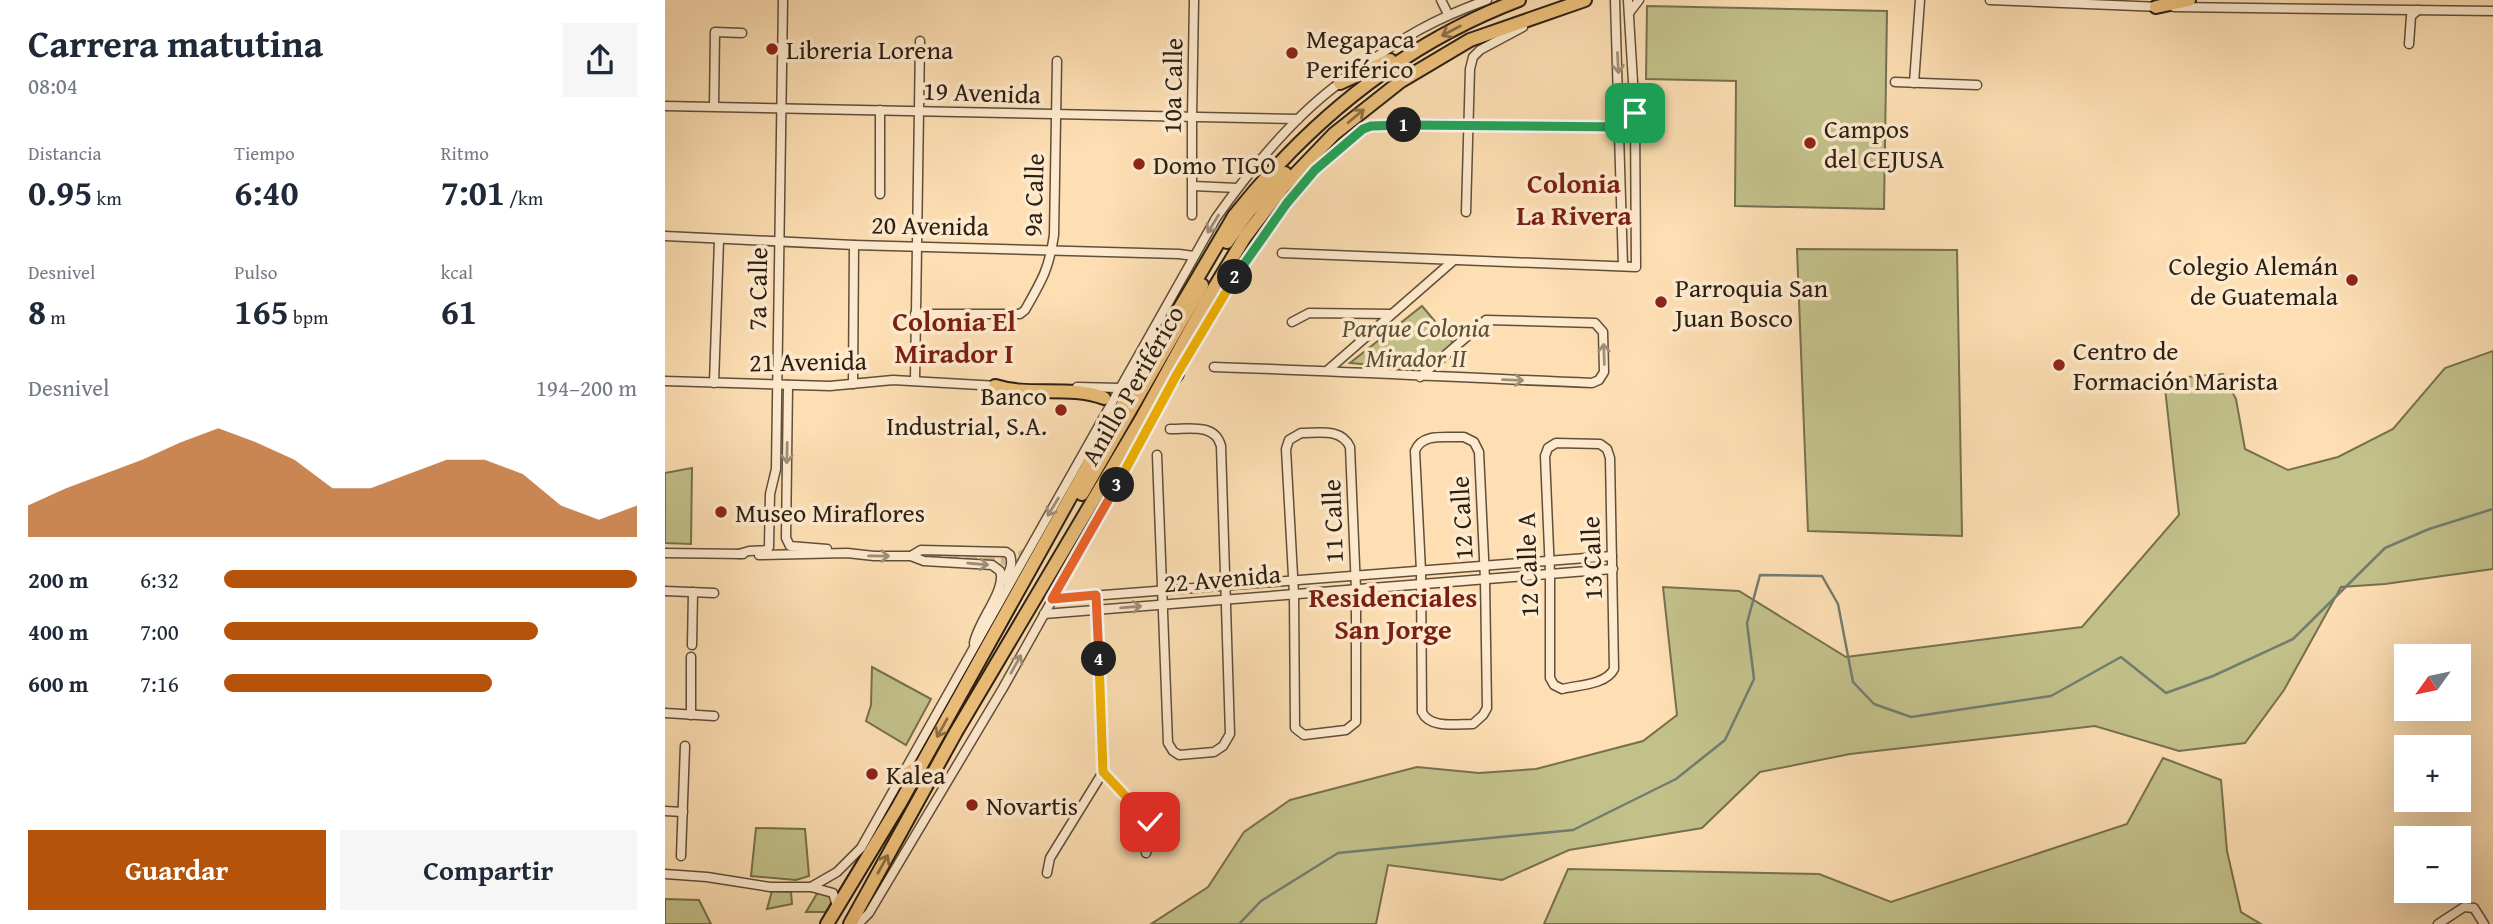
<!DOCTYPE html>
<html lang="es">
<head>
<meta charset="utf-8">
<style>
	body { margin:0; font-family:"Gentium Book Plus",serif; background:#f6f6f7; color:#1f2937; height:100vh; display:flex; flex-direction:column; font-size:26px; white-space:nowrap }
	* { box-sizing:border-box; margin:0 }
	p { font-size:23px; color:#747a83 }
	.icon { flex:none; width:38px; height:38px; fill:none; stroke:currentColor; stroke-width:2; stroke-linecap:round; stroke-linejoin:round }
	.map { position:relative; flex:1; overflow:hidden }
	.panel { display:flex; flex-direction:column; background:#fff; width:665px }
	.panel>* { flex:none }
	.needle { width:46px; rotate:237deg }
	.tools { position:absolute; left:1729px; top:644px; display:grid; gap:14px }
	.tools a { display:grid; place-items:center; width:77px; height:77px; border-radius:0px; background:#fff; box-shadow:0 7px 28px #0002; font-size:35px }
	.pin { position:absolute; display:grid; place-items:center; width:60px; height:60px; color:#fff; margin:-30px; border-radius:14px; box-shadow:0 4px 10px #0006 }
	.km { position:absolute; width:35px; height:35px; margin:-18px; border-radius:50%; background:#222; color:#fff; font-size:19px; line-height:35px; text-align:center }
	.round { display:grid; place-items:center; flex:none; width:74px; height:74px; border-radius:0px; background:#f6f6f7 }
	.headline { display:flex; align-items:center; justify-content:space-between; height:119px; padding:0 28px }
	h1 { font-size:38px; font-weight:800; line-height:52px }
	.metrics { display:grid; grid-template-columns:repeat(3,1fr); gap:10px; height:119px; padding:7px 28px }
	.metrics div { display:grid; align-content:center }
	.metrics b { font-size:35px; font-weight:800 }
	.metrics small { font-size:19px; font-weight:400 }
	.metrics p { font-size:19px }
	.chart { height:196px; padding:14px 28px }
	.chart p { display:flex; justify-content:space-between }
	.chart svg { width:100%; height:126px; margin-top:7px; fill:#b45309; opacity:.7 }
	.primary-button { display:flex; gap:14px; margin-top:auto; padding:14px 28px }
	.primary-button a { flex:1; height:80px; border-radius:0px; background:#b45309; color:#fff; font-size:28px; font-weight:800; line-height:80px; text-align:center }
	.primary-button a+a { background:#f6f6f7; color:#1f2937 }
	ul { padding:0 28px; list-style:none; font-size:23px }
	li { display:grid; grid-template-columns:112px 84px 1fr; align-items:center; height:52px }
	li i { height:18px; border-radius:9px; background:#b45309 }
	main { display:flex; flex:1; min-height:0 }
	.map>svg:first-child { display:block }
</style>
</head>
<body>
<main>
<section class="panel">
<div class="headline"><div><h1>Carrera matutina</h1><p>08:04</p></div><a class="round"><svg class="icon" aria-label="share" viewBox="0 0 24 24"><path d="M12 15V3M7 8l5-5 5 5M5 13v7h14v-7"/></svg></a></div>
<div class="metrics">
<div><p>Distancia</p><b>0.95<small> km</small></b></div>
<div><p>Tiempo</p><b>6:40</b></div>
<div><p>Ritmo</p><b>7:01<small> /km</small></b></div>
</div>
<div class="metrics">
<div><p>Desnivel</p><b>8<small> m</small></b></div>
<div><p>Pulso</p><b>165<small> bpm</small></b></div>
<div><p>kcal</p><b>61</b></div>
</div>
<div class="chart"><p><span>Desnivel</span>194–200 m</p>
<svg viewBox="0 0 160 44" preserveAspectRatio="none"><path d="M0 44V33L10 27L20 22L30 17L40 11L50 6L60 11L70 17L80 27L90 27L100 22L110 17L120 17L130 22L140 33L150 38L160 33V44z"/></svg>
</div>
<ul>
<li><b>200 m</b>6:32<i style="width:100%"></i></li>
<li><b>400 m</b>7:00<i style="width:76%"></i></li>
<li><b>600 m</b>7:16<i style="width:65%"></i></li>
</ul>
<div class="primary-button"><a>Guardar</a><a>Compartir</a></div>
</section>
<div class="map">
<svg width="1828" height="924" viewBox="0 0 1828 924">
	<rect width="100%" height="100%" fill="#fddfb3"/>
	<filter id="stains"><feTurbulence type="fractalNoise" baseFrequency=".00286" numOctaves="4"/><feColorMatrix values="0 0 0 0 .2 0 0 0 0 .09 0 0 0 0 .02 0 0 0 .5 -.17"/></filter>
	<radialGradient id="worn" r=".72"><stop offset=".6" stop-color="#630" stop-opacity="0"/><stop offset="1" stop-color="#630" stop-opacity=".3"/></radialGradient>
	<g fill="#c3c18a" stroke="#77704e" stroke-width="2">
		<path d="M982 6 1222 11 1219 209 1070 206 1071 81 981 79Z"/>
		<path d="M1132 249 1292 250 1297 536 1143 531Z"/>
		<path d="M757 306 790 345 761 370 685 363Z"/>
		<path d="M1828 351V569L1720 584 1676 587 1619 690 1580 743 1514 751 1430 726 1185 754 1095 772 1037 828 904 850 837 880 723 865 711 924H486L543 887 579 832 625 800 752 767 814 773 871 769 978 741 1012 715 998 587 1074 591 1181 657 1417 627 1514 515 1499 379 1558 374 1571 399 1580 449 1623 470 1673 457 1728 429 1780 368Z"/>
		<path d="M27 468 26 544 0 543V473Z"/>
		<path d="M207 667 266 699 241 745 201 721 206 705Z"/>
		<path d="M1498 758 1556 780 1562 851 1576 912 1596 924H879L903 869 1154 874 1226 902 1462 824Z"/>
		<path d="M91 828 140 829 144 876 131 880 86 876Z"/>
		<path d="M107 891 126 892 127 904 102 909Z"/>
		<path d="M153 892H162L168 899 161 912H141Z"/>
		<path d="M0 899 34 900 46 924H0Z"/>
	</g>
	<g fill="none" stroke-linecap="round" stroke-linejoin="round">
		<path stroke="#717d71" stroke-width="2.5" d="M574 924 596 901 673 853 908 830 1011 779 1060 740 1089 679 1082 623 1095 575 1157 576 1173 604 1188 682 1209 704 1246 717 1386 696 1456 657 1501 693 1548 676 1628 639 1720 548 1764 529 1828 509"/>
		<path stroke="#d3b993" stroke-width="12" stroke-dasharray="12 6" stroke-linecap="butt" d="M246 556 341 559 356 557 381 545"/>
		<defs>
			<g id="minor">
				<path d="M776 0 783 14"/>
				<path d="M950 0 958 266"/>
				<path d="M1325 0 1496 7"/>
				<path d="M1509 7 1828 11"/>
				<path d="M964 13 974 0"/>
				<path d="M1744 44 1746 16 1753 10"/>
				<path d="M693 70C738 37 769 19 822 0"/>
				<path d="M1230 82 1312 85"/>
				<path d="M1249 83 1255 0"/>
				<path d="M0 106 633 119"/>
				<path d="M49 106 50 32 77 33"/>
				<path d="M528 186 572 188"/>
				<path d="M215 194V110"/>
				<path d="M801 212 805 69 808 57 815 50 858 27"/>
				<path d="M527 215V118L529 0"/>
				<path d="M0 236 189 245 514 254 529 256"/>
				<path d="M617 253 971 267 970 115 963 0"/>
				<path d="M250 314H355L360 310C377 280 384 269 389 235L392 61"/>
				<path d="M627 322 644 313 726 314"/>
				<path d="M549 367C675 371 801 378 927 383L934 380 939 372 938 332 930 323 821 320 755 377"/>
				<path d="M663 370 789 260"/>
				<path d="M511 378C552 306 592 232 649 172 664 156 681 143 698 129L706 126 772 124 956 127 966 122 970 115"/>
				<path d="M0 381 165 386 228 380 333 386"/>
				<path d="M250 381 255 41"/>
				<path d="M49 383 54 240"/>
				<path d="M188 384 189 245"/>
				<path d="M123 385 121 538 125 546 162 549"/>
				<path d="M412 387 455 388"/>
				<path d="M636 433C654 433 676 428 685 447L691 589V722L681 730 639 735 630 728 629 594 621 449 624 440Z"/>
				<path d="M799 437 809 442 814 452 820 579 822 708 818 715 808 724C791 724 765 729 757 712L756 571 750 451C757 432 782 438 799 437Z"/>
				<path d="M891 443 935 444 942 449 945 458 949 669C941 685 913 685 897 689L889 685 885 678V573L880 456 883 448Z"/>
				<path d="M492 455 503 743 508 751 514 755 549 752 558 746 565 734 556 446C550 423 524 429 505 429"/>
				<path d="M0 553 78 554"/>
				<path d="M74 554 84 551 102 550 104 547 105 494 111 469 118 0"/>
				<path d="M94 555 182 553 209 556H246L259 561 327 565 335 571C342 589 313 621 309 643"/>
				<path d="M246 556 256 550 341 552 345 555C349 566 343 575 336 583"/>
				<path d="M0 591 49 593"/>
				<path d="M387 599 947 556"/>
				<path d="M379 614 948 569"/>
				<path d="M27 645 28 592"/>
				<path d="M0 713 49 716"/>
				<path d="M26 715V657"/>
				<path d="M438 772 486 824 488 834 481 853"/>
				<path d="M0 811 18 812"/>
				<path d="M16 856 20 746"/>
				<path d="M382 873 385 858 438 772 431 595"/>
				<path d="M0 874 42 877 105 887H146L168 893 172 906"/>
				<path d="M146 887 172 872 196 848 551 218C585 170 629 116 676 82"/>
				<path d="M193 924 204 913 338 688 503 392"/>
				<path d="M1773 924 1799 907 1809 908 1819 924"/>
			</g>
			<g id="highway">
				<path d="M1491 7 1524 0"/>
				<path d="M675 83 725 60"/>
				<path d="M562 242 584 211 620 173"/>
				<path d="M330 386C365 397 404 385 439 398"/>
				<path d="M496 394 512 374"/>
				<path d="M417 494 537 285"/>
				<path d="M233 780 254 766"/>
				<path d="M162 924 234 805 440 435 569 216C646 119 738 44 854 0"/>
				<path d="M185 924 291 732 478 416 543 298 580 237 618 187 669 134 736 81 805 40 920 0"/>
			</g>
		</defs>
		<use href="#minor" stroke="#604f3a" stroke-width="11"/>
		<use href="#highway" stroke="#2b1f12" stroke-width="16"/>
		<use href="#minor" stroke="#feeace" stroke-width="8"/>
		<use href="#highway" stroke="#eec07a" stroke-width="12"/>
	</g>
	<defs><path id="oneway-shaft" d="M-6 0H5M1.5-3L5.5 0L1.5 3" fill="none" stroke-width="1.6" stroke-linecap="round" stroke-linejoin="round" transform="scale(1.75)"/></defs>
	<g stroke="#8c7046">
		<use href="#oneway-shaft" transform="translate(786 31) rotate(152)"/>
		<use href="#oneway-shaft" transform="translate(691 116) rotate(-40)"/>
		<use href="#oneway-shaft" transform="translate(277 728) rotate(119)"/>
		<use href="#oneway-shaft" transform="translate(218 864) rotate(-61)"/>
	</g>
	<g stroke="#9f8f79">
		<use href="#oneway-shaft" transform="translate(953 63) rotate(87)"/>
		<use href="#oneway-shaft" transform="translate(548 224) rotate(122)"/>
		<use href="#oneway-shaft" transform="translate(939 354) rotate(-92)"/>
		<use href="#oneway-shaft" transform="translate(848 380) rotate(2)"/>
		<use href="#oneway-shaft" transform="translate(122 453) rotate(91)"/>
		<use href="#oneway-shaft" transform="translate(388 507) rotate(121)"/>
		<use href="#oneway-shaft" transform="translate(214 556) rotate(1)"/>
		<use href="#oneway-shaft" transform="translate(313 564) rotate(5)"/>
		<use href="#oneway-shaft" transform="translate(466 607) rotate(-5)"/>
		<use href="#oneway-shaft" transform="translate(351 664) rotate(-61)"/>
	</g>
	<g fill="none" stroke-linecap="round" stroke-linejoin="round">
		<defs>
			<path id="split-1" d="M739 125 956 127 966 122 970 113"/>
			<path id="split-2" d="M570 277 622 203 650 170 698 129 706 126 739 125"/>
			<path id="split-3" d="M452 485 512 374 570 277"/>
			<path id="split-4" d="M434 659 431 595 387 599 452 485"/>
			<path id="split-5" d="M434 659 438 772 485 822"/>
		</defs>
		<use href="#split-1" stroke="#fff" stroke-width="14"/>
		<use href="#split-2" stroke="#fff" stroke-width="14"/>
		<use href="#split-3" stroke="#fff" stroke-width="14"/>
		<use href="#split-4" stroke="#fff" stroke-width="14"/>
		<use href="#split-5" stroke="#fff" stroke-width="14"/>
		<use href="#split-1" stroke="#22a559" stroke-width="9"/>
		<use href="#split-2" stroke="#22a559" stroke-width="9"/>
		<use href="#split-3" stroke="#f5b400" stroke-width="9"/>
		<use href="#split-4" stroke="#f0652b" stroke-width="9"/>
		<use href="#split-5" stroke="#f5b400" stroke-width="9"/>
	</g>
	<g fill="#8f2418" stroke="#feeace" stroke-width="2.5">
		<circle cx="107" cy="49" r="7"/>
		<circle cx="627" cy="53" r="7"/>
		<circle cx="1145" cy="143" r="7"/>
		<circle cx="474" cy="164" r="7"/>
		<circle cx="1687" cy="280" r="7"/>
		<circle cx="996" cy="302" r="7"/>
		<circle cx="1394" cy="365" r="7"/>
		<circle cx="396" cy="410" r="7"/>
		<circle cx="56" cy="512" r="7"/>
		<circle cx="207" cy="774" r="7"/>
		<circle cx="307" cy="805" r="7"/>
	</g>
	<g text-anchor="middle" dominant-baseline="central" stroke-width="7" stroke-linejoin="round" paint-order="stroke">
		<g font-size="26" fill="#2b1f12" stroke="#feeace" text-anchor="start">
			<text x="641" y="38">Megapaca<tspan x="641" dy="30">Periférico</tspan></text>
			<text x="121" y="49">Libreria Lorena</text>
			<text x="1159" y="128">Campos<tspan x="1159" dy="30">del CEJUSA</tspan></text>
			<text x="488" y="164">Domo TIGO</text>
			<text x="1673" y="265" text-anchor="end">Colegio Alemán<tspan x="1673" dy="30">de Guatemala</tspan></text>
			<text x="1010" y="287">Parroquia San<tspan x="1010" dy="30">Juan Bosco</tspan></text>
			<text x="1408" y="350">Centro de<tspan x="1408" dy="30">Formación Marista</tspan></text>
			<text x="382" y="395" text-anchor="end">Banco<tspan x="382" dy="30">Industrial, S.A.</tspan></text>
			<text x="70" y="512">Museo Miraflores</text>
			<text x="221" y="774">Kalea</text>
			<text x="321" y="805">Novartis</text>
		</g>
		<g font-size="26" fill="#2b1f12" stroke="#feeace">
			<text transform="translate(507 86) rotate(-89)">10a Calle</text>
			<text transform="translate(317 92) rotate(2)">19 Avenida</text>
			<text transform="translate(368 195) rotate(-88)">9a Calle</text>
			<text transform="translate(265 225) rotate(1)">20 Avenida</text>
			<text transform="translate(92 289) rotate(-89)">7a Calle</text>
			<text transform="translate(143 361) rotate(-1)">21 Avenida</text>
			<text transform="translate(467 385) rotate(-60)">Anillo Periférico</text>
			<text transform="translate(796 518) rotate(-93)">12 Calle</text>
			<text transform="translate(667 521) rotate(-92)">11 Calle</text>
			<text transform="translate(926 558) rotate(-92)">13 Calle</text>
			<text transform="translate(862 565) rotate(-92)">12 Calle A</text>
			<text transform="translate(557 578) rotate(-5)">22 Avenida</text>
		</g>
		<g font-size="26" font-style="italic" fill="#595036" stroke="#feeace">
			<text x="751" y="327">Parque Colonia<tspan x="751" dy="30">Mirador II</tspan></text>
		</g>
		<g font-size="28" font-weight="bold" fill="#7a1f14" stroke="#feeace">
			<text x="909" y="182">Colonia<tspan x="909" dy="32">La Rivera</tspan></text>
			<text x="289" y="320">Colonia El<tspan x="289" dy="32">Mirador I</tspan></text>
			<text x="728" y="596">Residenciales<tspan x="728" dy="32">San Jorge</tspan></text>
		</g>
	</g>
	<rect width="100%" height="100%" filter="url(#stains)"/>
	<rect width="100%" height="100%" fill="url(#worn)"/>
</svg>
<div class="tools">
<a><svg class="needle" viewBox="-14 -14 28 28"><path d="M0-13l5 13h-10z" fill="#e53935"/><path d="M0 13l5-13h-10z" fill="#747a83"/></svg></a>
<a>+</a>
<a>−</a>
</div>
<div class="pin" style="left:970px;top:113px;background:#1e9e55"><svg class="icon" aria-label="arrive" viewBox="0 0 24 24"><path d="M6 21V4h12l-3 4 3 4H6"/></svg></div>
<div class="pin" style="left:485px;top:822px;background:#d93025"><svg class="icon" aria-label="check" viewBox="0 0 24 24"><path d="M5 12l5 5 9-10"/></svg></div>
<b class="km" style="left:739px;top:125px">1</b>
<b class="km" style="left:570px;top:277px">2</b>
<b class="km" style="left:452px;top:485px">3</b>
<b class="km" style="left:434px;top:659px">4</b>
</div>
</main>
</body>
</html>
